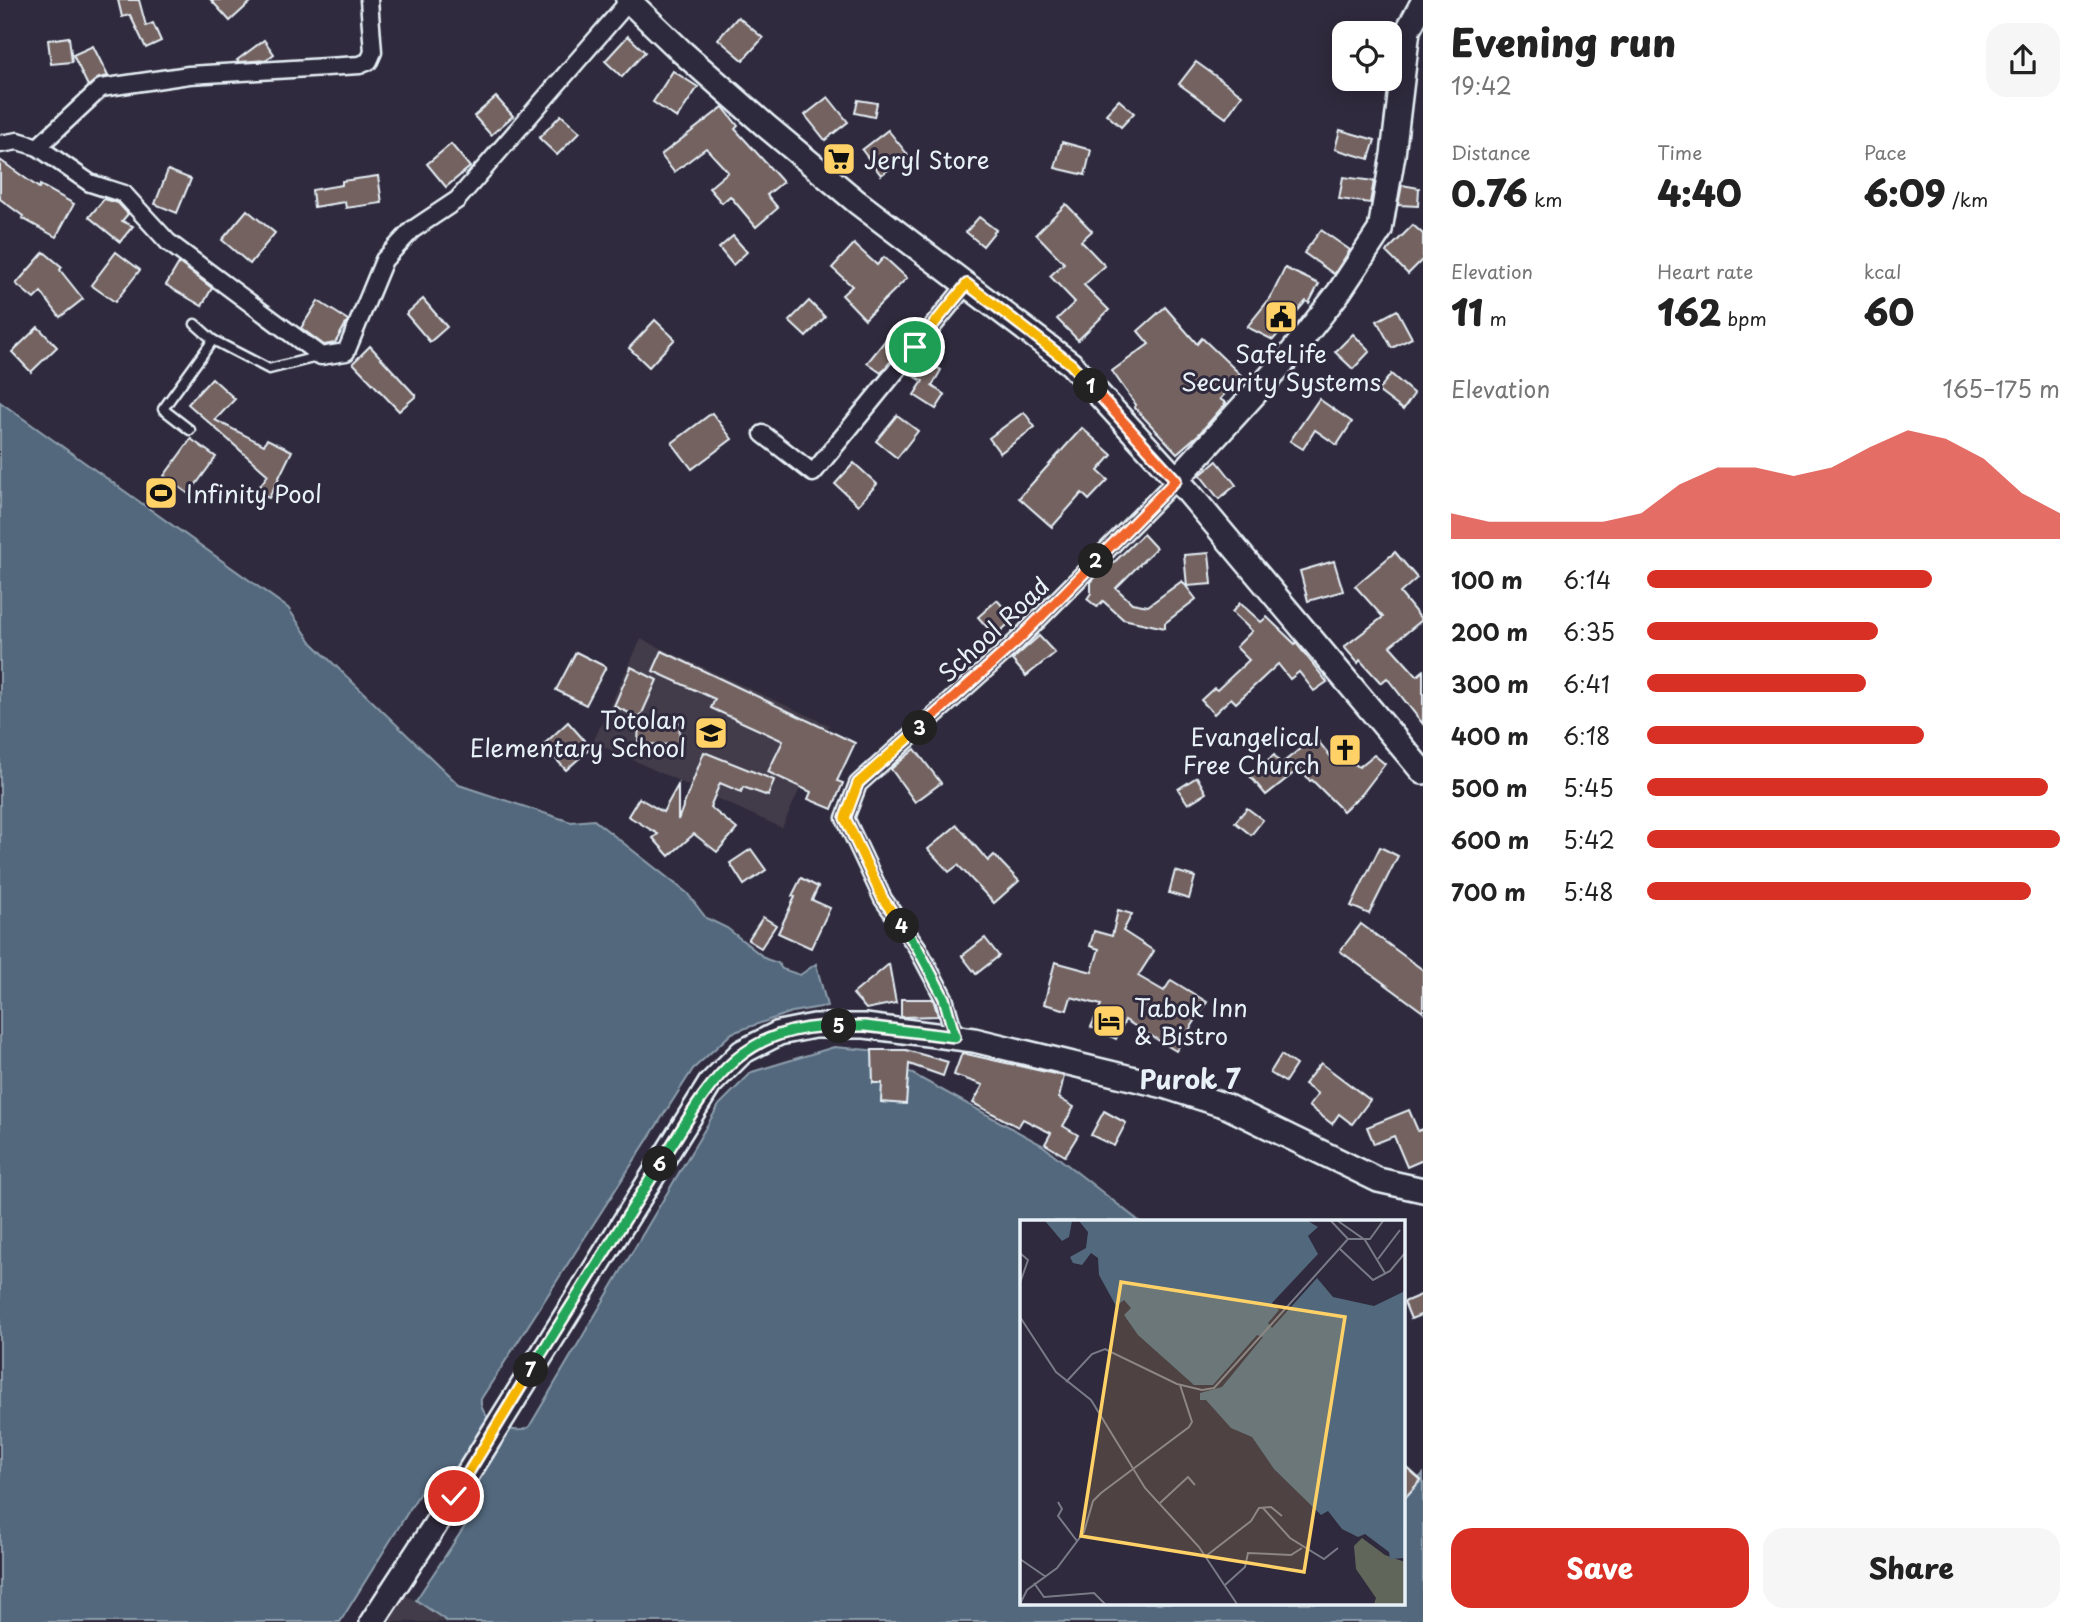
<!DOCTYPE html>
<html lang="en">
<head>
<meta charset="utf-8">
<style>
	body { margin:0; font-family:"Playpen Sans",sans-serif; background:#f6f6f6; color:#222; height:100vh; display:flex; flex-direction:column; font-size:26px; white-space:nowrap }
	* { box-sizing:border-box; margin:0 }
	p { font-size:23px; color:#767676 }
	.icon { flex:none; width:38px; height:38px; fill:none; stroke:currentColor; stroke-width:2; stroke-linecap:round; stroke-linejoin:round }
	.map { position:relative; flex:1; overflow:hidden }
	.details { display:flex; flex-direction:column; background:#fff; width:665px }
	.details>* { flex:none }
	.tools { position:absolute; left:1332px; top:21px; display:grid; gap:14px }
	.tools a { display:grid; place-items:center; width:70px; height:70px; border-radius:14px; background:#fff; box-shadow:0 4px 18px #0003; font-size:35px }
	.pin { position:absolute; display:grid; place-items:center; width:60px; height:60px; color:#fff; margin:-30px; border:4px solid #fff; border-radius:50%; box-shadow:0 2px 7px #0007 }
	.km { position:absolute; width:35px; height:35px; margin:-18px; border-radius:50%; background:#222; color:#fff; font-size:19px; line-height:35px; text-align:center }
	.round { display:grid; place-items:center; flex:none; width:74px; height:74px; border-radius:21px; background:#f6f6f6 }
	.overview { display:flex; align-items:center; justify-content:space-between; height:119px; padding:0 28px }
	h1 { font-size:38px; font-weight:800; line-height:52px }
	.stats { display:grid; grid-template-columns:repeat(3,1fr); gap:10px; height:119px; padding:7px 28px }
	.stats div { display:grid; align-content:center }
	.stats b { font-size:35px; font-weight:800 }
	.stats small { font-size:19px; font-weight:400 }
	.stats p { font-size:19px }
	.chart { height:196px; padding:14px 28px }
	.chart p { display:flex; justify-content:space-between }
	.chart svg { width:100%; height:126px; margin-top:7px; fill:#d93025; opacity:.7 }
	.cta { display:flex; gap:14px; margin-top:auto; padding:14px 28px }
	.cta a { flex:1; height:80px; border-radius:21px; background:#d93025; color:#fff; font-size:28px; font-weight:800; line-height:80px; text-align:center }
	.cta a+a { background:#f6f6f6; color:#222 }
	ul { padding:0 28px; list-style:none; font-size:23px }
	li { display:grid; grid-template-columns:112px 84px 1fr; align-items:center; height:52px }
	li i { height:18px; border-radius:9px; background:#d93025 }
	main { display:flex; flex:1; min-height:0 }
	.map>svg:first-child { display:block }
</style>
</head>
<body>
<main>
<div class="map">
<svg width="1423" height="1622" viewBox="0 0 1423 1622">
	<rect width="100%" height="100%" fill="#2f2a3d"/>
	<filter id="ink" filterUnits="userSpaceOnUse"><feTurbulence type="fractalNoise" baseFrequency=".0143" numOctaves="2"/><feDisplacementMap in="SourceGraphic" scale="14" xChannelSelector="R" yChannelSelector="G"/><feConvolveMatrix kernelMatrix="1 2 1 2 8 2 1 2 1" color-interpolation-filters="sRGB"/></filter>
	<g filter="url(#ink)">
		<g fill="#433b48">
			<path d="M641 639 829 725 782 828 593 742Z"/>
			<path d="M401 1592 416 1601 448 1622H382Z"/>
		</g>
		<path fill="#52687d" stroke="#8e9fae" stroke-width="2" d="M0 402 288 608 312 643 459 785 571 822 594 820 687 893 706 918 727 928 766 959 778 963 782 969 800 975 816 964 827 1006 792 1012 732 1033 693 1069 481 1399C478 1419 512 1438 529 1427L719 1105 752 1072 834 1047 869 1050 1042 1145 1139 1221H1022V1603H1404V1494L1423 1474V1622H448L416 1600 469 1520 474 1508 470 1500 439 1481 426 1483 340 1622H0Z"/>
		<g fill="#736260" stroke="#e8f1f8" stroke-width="2">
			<path d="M118 0H139L146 26 153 23 161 41 146 48 130 15 122 17Z"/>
			<path d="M211 0H253L230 21Z"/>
			<path d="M738 17 763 38 743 60 718 39Z"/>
			<path d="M628 36 645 52 622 77 605 61Z"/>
			<path d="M69 37 72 62 51 64 48 40Z"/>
			<path d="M264 40 274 54 266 60 239 62 237 60Z"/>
			<path d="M93 46 108 76 99 78 88 86 73 55Z"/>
			<path d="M1196 62 1242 95 1226 118 1179 84Z"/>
			<path d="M673 71 698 87 677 118 653 102Z"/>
			<path d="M496 97 513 116 491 135 474 116Z"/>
			<path d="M828 97 848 122 825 140 805 115Z"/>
			<path d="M858 100 877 103 874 117 855 113Z"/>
			<path d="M1119 100 1134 113 1121 127 1106 114Z"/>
			<path d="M723 107 738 126 735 129 783 182 767 195 778 208 756 227 730 196 722 203 709 188 728 172 706 148 674 172 661 155Z"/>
			<path d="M561 115 580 132 557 155 539 138Z"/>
			<path d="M888 130 908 155 881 175 862 150Z"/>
			<path d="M1340 130 1375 140 1369 159 1335 149Z"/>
			<path d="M1062 142 1091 150 1085 175 1055 168Z"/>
			<path d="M451 144 470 167 446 187 427 164Z"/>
			<path d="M0 160 39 188 40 185 74 204 56 237 22 218 23 216 0 199Z"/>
			<path d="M168 170 191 179 177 213 155 204Z"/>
			<path d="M378 176 382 203 346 208 345 202 314 207 312 190 342 185V181Z"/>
			<path d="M1343 177 1374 181 1370 203 1339 199Z"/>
			<path d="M1402 185 1419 188 1418 206 1398 205Z"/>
			<path d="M104 199 118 203 128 214 122 221 133 226 120 242 89 217Z"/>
			<path d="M1066 204 1092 231 1081 241 1105 266 1084 285 1109 310 1078 340 1057 319 1075 302 1050 276 1064 263 1036 234Z"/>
			<path d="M247 210 275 233 250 264 222 240Z"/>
			<path d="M979 217 996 230 983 246 966 232Z"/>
			<path d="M1413 225 1423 234V259L1408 274 1386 252Z"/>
			<path d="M1321 230 1350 250 1334 274 1304 253Z"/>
			<path d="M733 236 747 252 733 265 719 248Z"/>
			<path d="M854 244 877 265 884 257 907 278 865 319 842 295 852 286 832 268Z"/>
			<path d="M44 252 62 267 60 270 83 299 60 317 41 292 34 299 16 284Z"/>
			<path d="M116 252 140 270 115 302 91 285Z"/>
			<path d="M179 263 212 288 202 306 166 285Z"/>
			<path d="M1285 268 1319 284 1309 303 1306 301 1273 340 1247 327 1271 297Z"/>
			<path d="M423 299 447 327 430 342 406 314Z"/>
			<path d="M318 301 348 320 335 343 324 345 301 328Z"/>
			<path d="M809 301 825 317 806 337 789 321Z"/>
			<path d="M1165 307 1197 344 1202 338 1242 376 1220 399 1226 403 1199 434 1177 453 1134 407 1136 405 1112 371 1149 344 1138 331Z"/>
			<path d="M1397 310 1412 338 1392 348 1377 321Z"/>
			<path d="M655 320 675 339 649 367 629 348Z"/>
			<path d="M38 327 57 347 31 372 12 352Z"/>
			<path d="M892 332 906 343 881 373 867 363Z"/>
			<path d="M1353 334 1370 351 1353 369 1335 352Z"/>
			<path d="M370 346 416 396 399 411 353 363Z"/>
			<path d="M920 358 941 370 932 386 945 395 936 409 914 395 923 381 908 373Z"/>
			<path d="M1391 374 1414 394 1403 410 1378 391Z"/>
			<path d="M212 378 235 399 215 420 264 445 267 439 292 451 269 498 255 492 268 475 188 404Z"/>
			<path d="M1319 399 1352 422 1337 445 1315 430 1303 449 1290 441Z"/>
			<path d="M1024 412 1035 427 1000 453 989 438Z"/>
			<path d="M712 413 732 439 692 469 672 443Z"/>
			<path d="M897 415 918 431 897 458 876 441Z"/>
			<path d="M1082 428 1112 455 1098 471 1108 480 1089 500 1082 493 1052 527 1019 498Z"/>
			<path d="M191 439 216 457 189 494 164 476Z"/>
			<path d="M1217 461 1236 485 1219 499 1200 475Z"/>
			<path d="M854 463 877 484 858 505 835 484Z"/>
			<path d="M1143 534 1156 548 1116 588 1132 603 1148 606 1182 581 1196 599 1165 623V628L1123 619 1103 601 1097 607 1087 599 1091 593V582L1100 572 1102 574Z"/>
			<path d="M1395 552 1417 578 1400 593 1422 620 1390 646 1417 676 1423 671V724L1387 678 1381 683 1360 660 1358 663 1344 647 1383 617 1355 586Z"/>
			<path d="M1209 553 1212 584 1187 586 1184 555Z"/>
			<path d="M1334 561 1343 591 1308 601 1300 571Z"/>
			<path d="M997 600 1014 619 995 636 978 617Z"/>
			<path d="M1240 603 1261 622 1267 617 1295 644 1296 643 1327 682 1314 691 1299 672 1290 679 1278 664 1236 703 1231 698 1214 714 1201 700 1214 688 1217 690 1249 660 1236 647 1252 631 1232 612Z"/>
			<path d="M1039 636 1055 653 1026 676 1012 660Z"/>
			<path d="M662 651 855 743 837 781 843 783 832 809 808 799 811 792 768 772 783 741 711 708 715 699 653 671Z"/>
			<path d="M576 652 606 667 586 705 556 690Z"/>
			<path d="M631 667 657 680 640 718 614 706Z"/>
			<path d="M639 721 680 722 679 745 638 744Z"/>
			<path d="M568 722 591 748 566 770 543 745Z"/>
			<path d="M1315 737 1335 762 1341 754 1359 767 1374 755 1385 764 1362 794 1343 811 1312 780 1310 781 1300 768 1266 795 1249 775 1274 755 1281 764Z"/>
			<path d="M915 749 941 783 915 802 891 769Z"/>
			<path d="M704 752 774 780 768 796 743 787 741 792 720 783 710 807 737 829 717 852 694 834 669 856 653 838 658 834 628 816 639 798 663 812 678 785V820Z"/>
			<path d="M1197 777 1206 793 1188 804 1178 789Z"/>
			<path d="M1247 808 1263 820 1251 835 1235 822Z"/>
			<path d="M957 825 988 861 994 855 1019 881 994 903 958 865 949 872 928 849Z"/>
			<path d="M1380 847 1398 856 1369 914 1351 906Z"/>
			<path d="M751 849 766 870 744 885 730 863Z"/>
			<path d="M1175 871 1195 877 1189 899 1169 893Z"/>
			<path d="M801 878 818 887 812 900 830 908 811 948 778 933 795 897 792 896Z"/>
			<path d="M1118 910 1132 914 1123 931 1154 951 1138 976 1164 991 1171 980 1207 1002 1176 1051 1125 1020 1116 1039 1091 1027 1101 1005 1071 997 1067 1010 1044 1004 1055 962 1092 972 1099 949 1090 946 1094 931 1112 936Z"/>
			<path d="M763 917 776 925 761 948 748 940Z"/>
			<path d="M1361 924 1423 970V1012L1340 951Z"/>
			<path d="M985 938 999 956 976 974 962 956Z"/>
			<path d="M889 964 896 1003 866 1009 853 994Z"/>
			<path d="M901 999H933L938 1016 901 1017Z"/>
			<path d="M872 1050H906L948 1062 943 1076 909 1064 906 1104 881 1102 882 1083H873Z"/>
			<path d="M962 1053 1064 1076 1059 1098 1074 1107 1063 1126 1078 1135 1065 1156 1045 1144 1051 1133 1023 1119 1018 1127 973 1103 983 1085 954 1075Z"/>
			<path d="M1281 1055 1296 1065 1285 1082 1270 1073Z"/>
			<path d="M1321 1063 1370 1100 1352 1124 1339 1114 1332 1124 1309 1106 1318 1094 1304 1084Z"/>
			<path d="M1409 1110 1418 1131 1423 1129V1160L1407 1167 1394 1136 1374 1144 1367 1127Z"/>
			<path d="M1104 1111 1126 1123 1114 1146 1091 1135Z"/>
			<path d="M1423 1294V1314L1411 1319 1404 1302Z"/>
			<path d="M1404 1465 1421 1480 1404 1499Z"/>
		</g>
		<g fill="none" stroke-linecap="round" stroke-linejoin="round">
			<defs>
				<g id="lane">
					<path d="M195 324 213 340 269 369 321 356"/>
					<path d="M190 430 163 409 213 340"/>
				</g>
				<g id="street">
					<path d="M0 144 18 141 38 147 90 183 124 194 168 242 321 356 346 352 384 260 412 230 457 200 629 1"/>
					<path d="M38 147 101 88 189 75 360 65 369 61 373 52 369 0"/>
					<path d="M763 434 813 473 967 284"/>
					<path d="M955 1037 944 998 917 947 883 899 845 818 858 784 1017 641 1176 480"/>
				</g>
				<g id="secondary">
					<path d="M628 0 681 51 766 126 857 202 1071 364 1189 493 1423 772"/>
					<path d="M1176 480 1289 356 1339 292 1380 230 1393 155 1408 30 1423 2"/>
					<path d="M372 1622 454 1496 710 1084 742 1052 779 1033 814 1026H865L974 1040 1164 1086 1226 1106 1378 1180 1423 1190"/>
				</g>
			</defs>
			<use href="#lane" stroke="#e8f1f8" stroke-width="13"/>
			<use href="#street" stroke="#e8f1f8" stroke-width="21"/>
			<use href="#secondary" stroke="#e8f1f8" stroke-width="28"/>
			<use href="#lane" stroke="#2f2a3d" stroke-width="8"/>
			<use href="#street" stroke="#2f2a3d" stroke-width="16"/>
			<use href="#secondary" stroke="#2f2a3d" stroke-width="23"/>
		</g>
	</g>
	<g fill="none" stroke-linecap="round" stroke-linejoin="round" filter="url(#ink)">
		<defs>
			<path id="split-1" d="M915 347 967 284 1071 364 1091 386"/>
			<path id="split-2" d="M1091 386 1176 480 1096 561"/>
			<path id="split-3" d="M920 728 1017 641 1096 561"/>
			<path id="split-4" d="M902 926 883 899 845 818 858 783 920 728"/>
			<path id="split-5" d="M839 1026H865L955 1037 944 998 917 947 902 926"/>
			<path id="split-6" d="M660 1164C709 1086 735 1026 839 1026"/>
			<path id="split-7" d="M531 1370 660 1164"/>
			<path id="split-8" d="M454 1496 531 1370"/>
		</defs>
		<use href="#split-1" stroke="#fff" stroke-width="14"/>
		<use href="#split-2" stroke="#fff" stroke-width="14"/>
		<use href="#split-3" stroke="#fff" stroke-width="14"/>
		<use href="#split-4" stroke="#fff" stroke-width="14"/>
		<use href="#split-5" stroke="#fff" stroke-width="14"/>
		<use href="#split-6" stroke="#fff" stroke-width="14"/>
		<use href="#split-7" stroke="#fff" stroke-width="14"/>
		<use href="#split-8" stroke="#fff" stroke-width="14"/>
		<use href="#split-1" stroke="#f5b400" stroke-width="9"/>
		<use href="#split-2" stroke="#f0652b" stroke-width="9"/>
		<use href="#split-3" stroke="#f0652b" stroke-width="9"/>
		<use href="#split-4" stroke="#f5b400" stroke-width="9"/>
		<use href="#split-5" stroke="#22a559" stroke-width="9"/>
		<use href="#split-6" stroke="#22a559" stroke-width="9"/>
		<use href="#split-7" stroke="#22a559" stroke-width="9"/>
		<use href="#split-8" stroke="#f5b400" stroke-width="9"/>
	</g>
	<defs>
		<symbol id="supermarket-square" viewBox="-11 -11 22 22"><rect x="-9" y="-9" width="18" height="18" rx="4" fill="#ffd166" stroke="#2f2a3d"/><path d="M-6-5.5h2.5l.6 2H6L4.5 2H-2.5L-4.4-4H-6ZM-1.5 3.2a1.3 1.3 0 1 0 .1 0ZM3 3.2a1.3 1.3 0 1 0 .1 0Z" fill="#111"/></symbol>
		<symbol id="civic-square" viewBox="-11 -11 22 22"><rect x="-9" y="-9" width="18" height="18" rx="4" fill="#ffd166" stroke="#2f2a3d"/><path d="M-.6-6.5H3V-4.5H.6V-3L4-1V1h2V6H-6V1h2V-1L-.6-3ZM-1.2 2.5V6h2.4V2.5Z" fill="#111"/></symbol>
		<symbol id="stadium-square" viewBox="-11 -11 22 22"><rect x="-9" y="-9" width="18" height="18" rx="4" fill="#ffd166" stroke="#2f2a3d"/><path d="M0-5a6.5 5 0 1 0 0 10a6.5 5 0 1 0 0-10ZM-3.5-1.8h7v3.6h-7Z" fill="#111"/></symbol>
		<symbol id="school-square" viewBox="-11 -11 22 22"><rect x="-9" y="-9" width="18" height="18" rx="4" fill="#ffd166" stroke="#2f2a3d"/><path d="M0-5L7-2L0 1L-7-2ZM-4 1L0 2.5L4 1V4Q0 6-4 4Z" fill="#111"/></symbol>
		<symbol id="church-square" viewBox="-11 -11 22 22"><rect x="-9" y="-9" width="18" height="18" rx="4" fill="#ffd166" stroke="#2f2a3d"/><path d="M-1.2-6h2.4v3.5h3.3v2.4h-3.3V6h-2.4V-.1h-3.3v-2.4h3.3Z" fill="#111"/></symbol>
		<symbol id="hotel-square" viewBox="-11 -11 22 22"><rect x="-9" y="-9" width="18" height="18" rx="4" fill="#ffd166" stroke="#2f2a3d"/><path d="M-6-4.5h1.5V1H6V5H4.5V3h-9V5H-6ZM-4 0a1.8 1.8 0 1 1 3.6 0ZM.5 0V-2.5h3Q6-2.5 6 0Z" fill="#111"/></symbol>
	</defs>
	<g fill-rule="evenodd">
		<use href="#supermarket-square" x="820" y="140" width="38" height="38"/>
		<use href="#civic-square" x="1262" y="298" width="38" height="38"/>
		<use href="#stadium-square" x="142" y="474" width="38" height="38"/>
		<use href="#school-square" x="692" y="714" width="38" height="38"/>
		<use href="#church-square" x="1326" y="731" width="38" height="38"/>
		<use href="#hotel-square" x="1090" y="1002" width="38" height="38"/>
	</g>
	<g text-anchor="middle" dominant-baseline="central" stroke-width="6" stroke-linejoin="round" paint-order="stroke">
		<g font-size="24" fill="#e8f1f8" stroke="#2f2a3d" text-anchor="start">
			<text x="864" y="159">Jeryl Store</text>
			<text x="1281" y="353" text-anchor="middle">SafeLife<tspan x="1281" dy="28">Security Systems</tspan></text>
			<text x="186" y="493">Infinity Pool</text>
			<text x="686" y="719" text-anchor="end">Totolan<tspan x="686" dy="28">Elementary School</tspan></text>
			<text x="1320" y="736" text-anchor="end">Evangelical<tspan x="1320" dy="28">Free Church</tspan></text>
			<text x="1134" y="1007">Tabok Inn<tspan x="1134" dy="28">&amp; Bistro</tspan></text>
		</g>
		<g font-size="24" fill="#e8f1f8" stroke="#2f2a3d">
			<text transform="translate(993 629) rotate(-43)">School Road</text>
		</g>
		<g font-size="26" font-weight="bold" fill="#e8f1f8" stroke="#2f2a3d">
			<text x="1190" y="1078">Purok 7</text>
		</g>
	</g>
	<g transform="translate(1020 1220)">
		<rect width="385" height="385" fill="#2f2a3d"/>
		<path d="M342 318 365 335 385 342V384H354L356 378 336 349 334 326Z" fill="#606659"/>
		<path d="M25 1H52L49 17 42 21ZM59 1H288L298 7 288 16 298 34 252 83 259 90 248 103 252 108 297 58 313 77 354 86 385 71V338L370 339 369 332 345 314 338 317 322 309 308 291 301 295 254 249 232 217 211 208 186 180H180V173L202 167 243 117 237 115 193 165H174L118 115 104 95 111 88 104 80 96 86 79 55 78 38 71 33 62 45 53 43 50 37 66 28 68 12Z" fill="#52687d"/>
		<path fill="none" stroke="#797a88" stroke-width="2" d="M311 1 328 19M318 1 345 20 365 53M328 19H350L363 1M320 29 353 60 370 51 385 33M0 33 8 40 0 63M358 39 380 10M0 97 36 152 71 180 125 268 179 327 217 384M46 162 72 134 85 129 157 164 182 170 194 168 328 19M38 282 42 289 38 296 57 321M140 283 168 257 175 265M243 288 270 318 304 339 318 328M186 336 231 301 239 288 251 287 262 296M0 339 26 357M14 363 24 377 74 373 85 384M205 365 225 347 228 333 271 335 282 328M0 384 7 370 37 348 64 312 73 281 81 273 169 207 172 202 160 165"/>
		<path fill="#ffd166" fill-opacity="0.15" stroke="#ffd166" stroke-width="3.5" d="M101 62 325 97 284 352 61 316Z"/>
		<rect width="385" height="385" fill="none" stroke="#e8f1f8" stroke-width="3.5"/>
	</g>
</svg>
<div class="tools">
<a><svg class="icon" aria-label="locate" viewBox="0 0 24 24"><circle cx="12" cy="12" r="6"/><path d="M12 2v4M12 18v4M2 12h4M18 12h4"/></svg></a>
</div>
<div class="pin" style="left:915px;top:347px;background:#1e9e55"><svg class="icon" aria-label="arrive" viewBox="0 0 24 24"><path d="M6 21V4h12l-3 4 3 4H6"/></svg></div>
<div class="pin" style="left:454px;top:1496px;background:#d93025"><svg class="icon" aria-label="check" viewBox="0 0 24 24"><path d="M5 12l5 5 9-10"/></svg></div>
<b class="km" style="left:1091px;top:386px">1</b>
<b class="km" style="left:1096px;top:561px">2</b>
<b class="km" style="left:920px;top:728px">3</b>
<b class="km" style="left:902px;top:926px">4</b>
<b class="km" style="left:839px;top:1026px">5</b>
<b class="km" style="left:660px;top:1164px">6</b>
<b class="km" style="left:531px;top:1370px">7</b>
</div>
<section class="details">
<div class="overview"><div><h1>Evening run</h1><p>19:42</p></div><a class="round"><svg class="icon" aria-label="share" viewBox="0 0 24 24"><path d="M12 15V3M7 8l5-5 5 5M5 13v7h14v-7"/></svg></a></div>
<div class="stats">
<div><p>Distance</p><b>0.76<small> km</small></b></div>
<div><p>Time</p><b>4:40</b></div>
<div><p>Pace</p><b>6:09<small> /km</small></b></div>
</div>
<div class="stats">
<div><p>Elevation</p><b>11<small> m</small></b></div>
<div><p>Heart rate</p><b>162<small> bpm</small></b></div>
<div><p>kcal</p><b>60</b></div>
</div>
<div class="chart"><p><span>Elevation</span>165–175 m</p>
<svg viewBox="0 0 160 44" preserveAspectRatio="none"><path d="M0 44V35L10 38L20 38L30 38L40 38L50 35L60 25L70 19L80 19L90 22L100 19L110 12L120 6L130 9L140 16L150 28L160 35V44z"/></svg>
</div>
<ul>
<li><b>100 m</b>6:14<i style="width:69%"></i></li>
<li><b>200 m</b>6:35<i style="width:56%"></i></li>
<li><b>300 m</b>6:41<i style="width:53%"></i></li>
<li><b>400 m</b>6:18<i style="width:67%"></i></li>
<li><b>500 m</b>5:45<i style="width:97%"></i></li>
<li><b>600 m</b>5:42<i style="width:100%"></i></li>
<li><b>700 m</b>5:48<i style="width:93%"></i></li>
</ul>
<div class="cta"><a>Save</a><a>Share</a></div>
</section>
</main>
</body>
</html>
